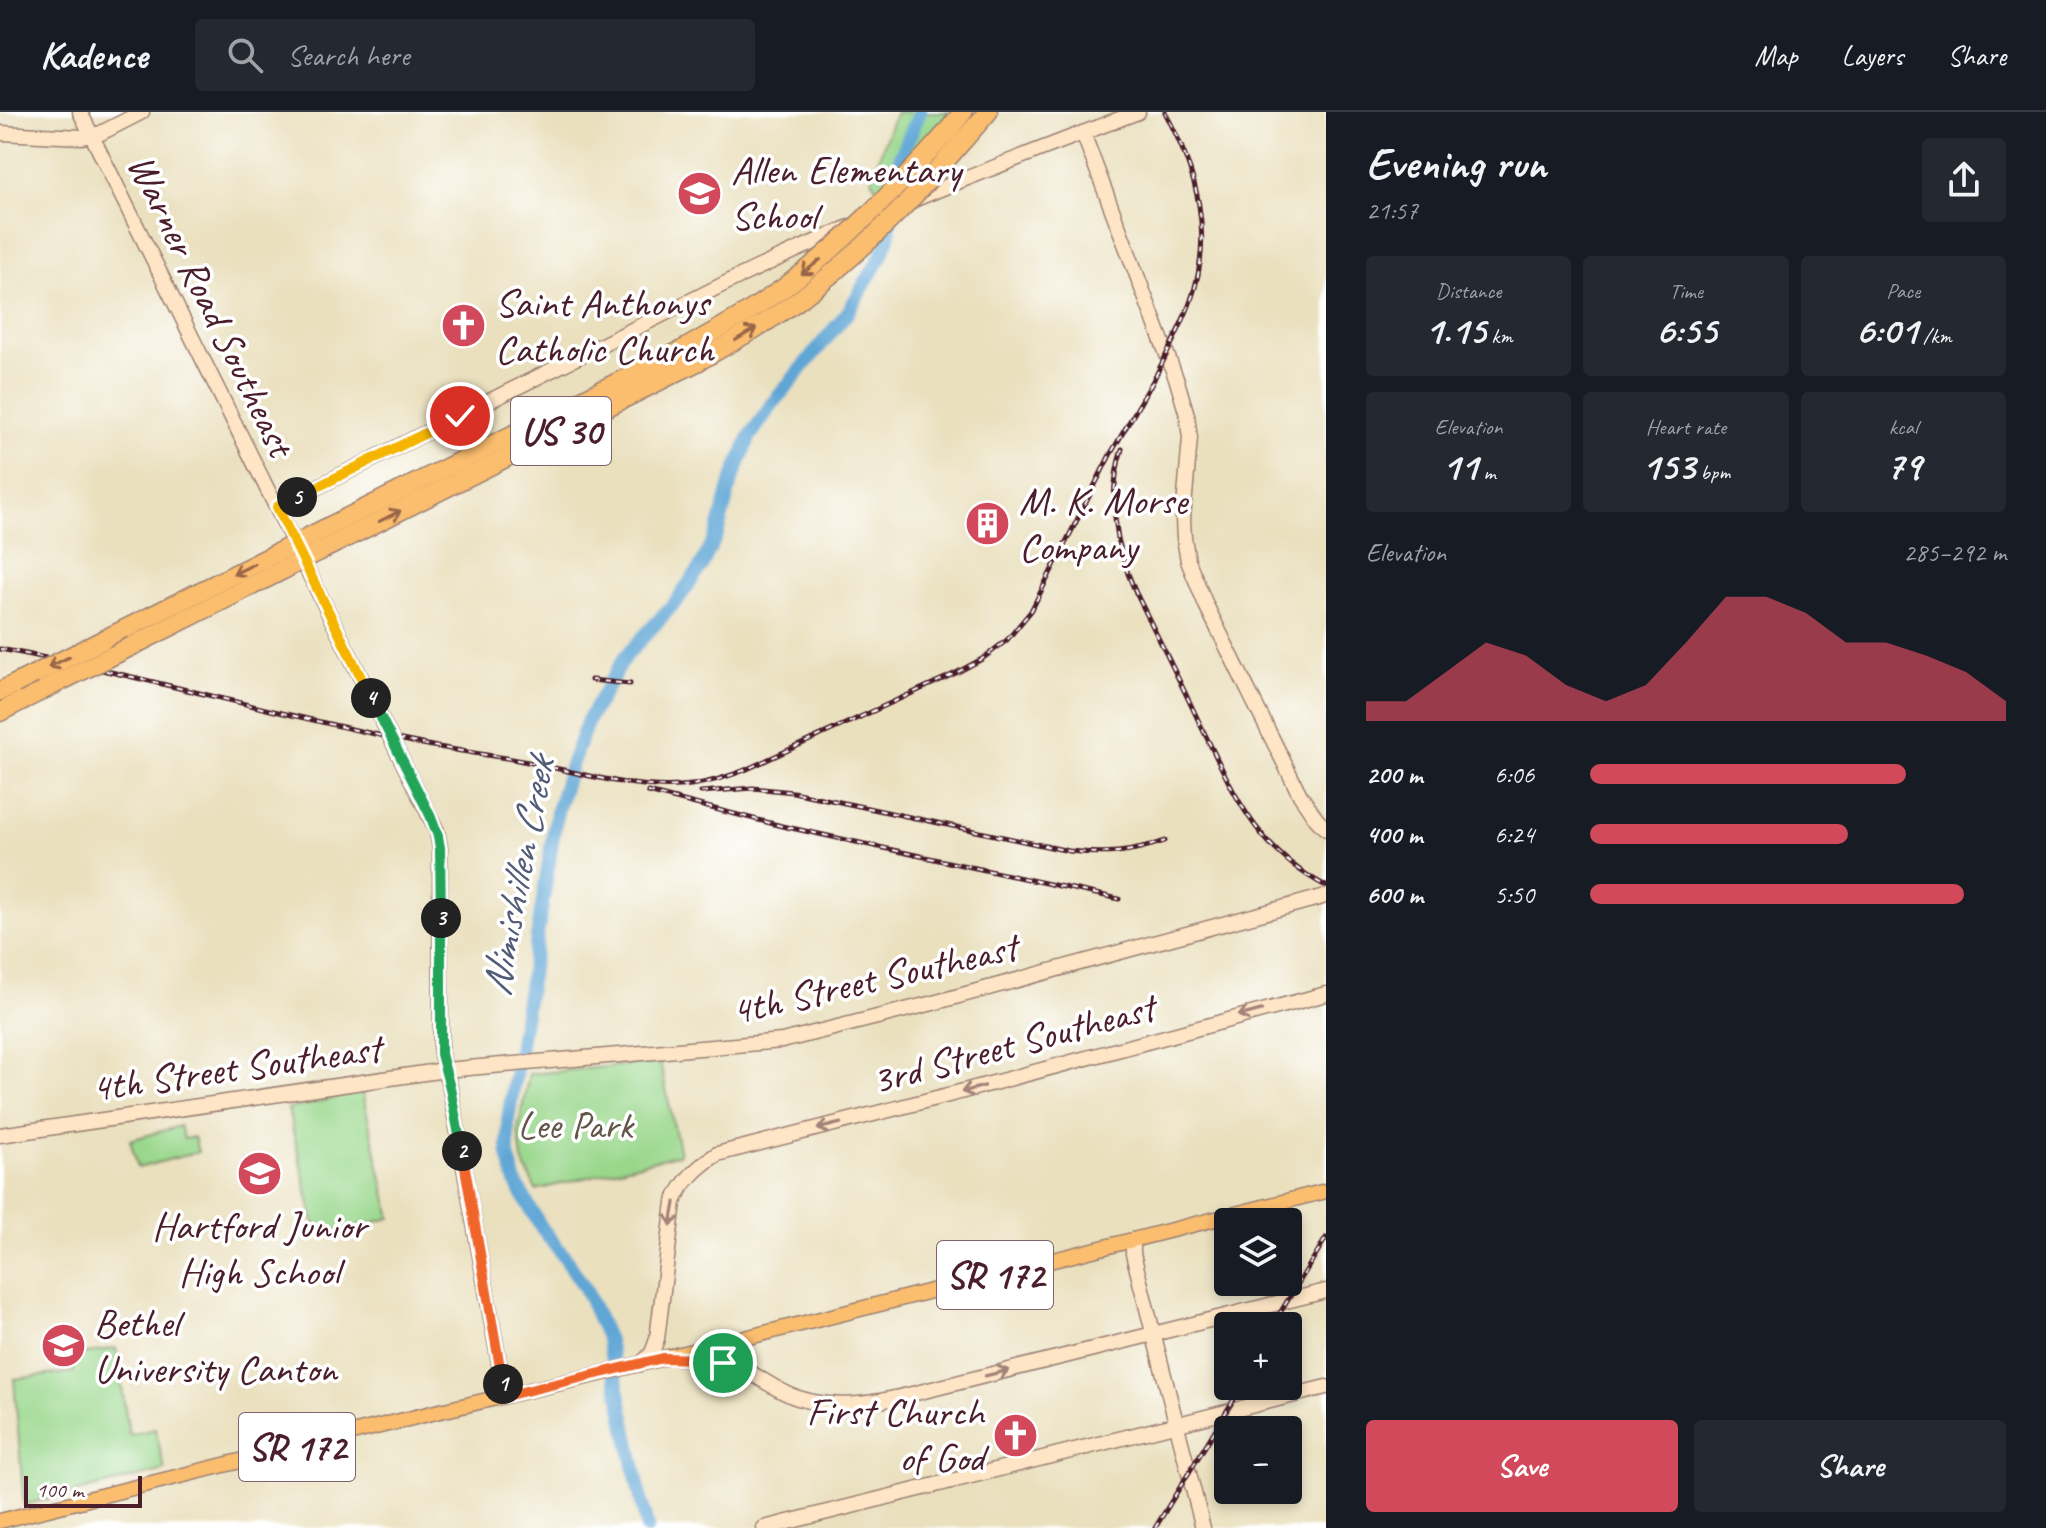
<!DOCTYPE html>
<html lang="en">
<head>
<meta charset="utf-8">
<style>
	body { margin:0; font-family:Caveat,sans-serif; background:#242831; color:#f1f3f6; height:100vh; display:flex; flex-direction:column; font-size:30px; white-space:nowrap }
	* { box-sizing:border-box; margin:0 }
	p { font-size:26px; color:#9ea1a6 }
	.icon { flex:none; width:44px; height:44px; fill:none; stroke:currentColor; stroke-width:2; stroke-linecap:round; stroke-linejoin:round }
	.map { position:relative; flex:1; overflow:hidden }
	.details { display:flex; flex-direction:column; background:#171b24; width:720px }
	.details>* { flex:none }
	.fabs { position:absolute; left:1214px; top:1096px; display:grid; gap:16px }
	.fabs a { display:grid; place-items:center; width:88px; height:88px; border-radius:8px; background:#171b24; box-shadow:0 4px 12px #0003; font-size:40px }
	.scale { position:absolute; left:24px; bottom:20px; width:118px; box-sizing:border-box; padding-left:8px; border:4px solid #4a1f2b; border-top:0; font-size:22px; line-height:28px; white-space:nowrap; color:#4a1f2b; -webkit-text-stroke:6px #fff; paint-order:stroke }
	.pin { position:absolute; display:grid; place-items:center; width:68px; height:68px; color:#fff; margin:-34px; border:4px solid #fff; border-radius:50%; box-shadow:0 2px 8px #0007 }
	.km { position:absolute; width:40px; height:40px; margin:-20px; border-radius:50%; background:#222; color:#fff; font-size:22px; line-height:40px; text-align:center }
	.round { display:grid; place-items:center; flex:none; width:84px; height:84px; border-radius:8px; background:#242831 }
	.summary { display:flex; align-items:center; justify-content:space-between; height:136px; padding:0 40px }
	h1 { font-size:44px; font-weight:600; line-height:60px }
	.stats { display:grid; grid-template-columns:repeat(3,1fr); gap:12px; height:136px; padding:8px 40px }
	.stats div { display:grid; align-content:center; border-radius:8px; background:#242831; text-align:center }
	.stats b { font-size:40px; font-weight:600 }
	.stats small { font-size:22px; font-weight:400 }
	.stats p { font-size:22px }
	.chart { height:224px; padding:16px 40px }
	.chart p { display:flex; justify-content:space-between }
	.chart svg { width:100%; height:144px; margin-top:8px; fill:#d1495b; opacity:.7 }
	.button { display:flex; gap:16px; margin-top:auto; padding:16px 40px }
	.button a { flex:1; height:92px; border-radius:8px; background:#d1495b; color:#fff; font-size:32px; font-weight:600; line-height:92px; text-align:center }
	.button a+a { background:#242831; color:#f1f3f6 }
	ul { padding:0 40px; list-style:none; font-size:26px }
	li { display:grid; grid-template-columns:128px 96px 1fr; align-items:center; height:60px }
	li i { height:20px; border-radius:10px; background:#d1495b }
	header { display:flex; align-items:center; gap:48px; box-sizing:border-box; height:112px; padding:0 40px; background:#171b24; border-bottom:2px solid #363941 }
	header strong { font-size:38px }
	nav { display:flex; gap:44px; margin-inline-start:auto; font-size:28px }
	.search { width:560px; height:72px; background:#242831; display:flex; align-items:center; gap:20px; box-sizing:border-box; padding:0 28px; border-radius:8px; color:#9ea1a6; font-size:30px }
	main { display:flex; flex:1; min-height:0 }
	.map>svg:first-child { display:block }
</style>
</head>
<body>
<header>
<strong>Kadence</strong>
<div class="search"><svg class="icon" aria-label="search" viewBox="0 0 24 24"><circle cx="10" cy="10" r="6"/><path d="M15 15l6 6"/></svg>Search here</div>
<nav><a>Map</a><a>Layers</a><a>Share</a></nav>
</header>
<main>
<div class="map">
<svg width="1326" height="1416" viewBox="0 0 1326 1416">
	<rect width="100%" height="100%" fill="#fff"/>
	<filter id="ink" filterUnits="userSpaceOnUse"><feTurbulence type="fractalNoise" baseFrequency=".0125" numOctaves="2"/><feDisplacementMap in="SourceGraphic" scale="16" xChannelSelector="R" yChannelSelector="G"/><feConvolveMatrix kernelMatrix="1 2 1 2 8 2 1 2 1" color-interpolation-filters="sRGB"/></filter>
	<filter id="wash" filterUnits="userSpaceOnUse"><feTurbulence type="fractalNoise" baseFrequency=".006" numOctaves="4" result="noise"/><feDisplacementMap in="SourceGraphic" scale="32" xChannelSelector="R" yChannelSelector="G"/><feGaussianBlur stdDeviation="1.8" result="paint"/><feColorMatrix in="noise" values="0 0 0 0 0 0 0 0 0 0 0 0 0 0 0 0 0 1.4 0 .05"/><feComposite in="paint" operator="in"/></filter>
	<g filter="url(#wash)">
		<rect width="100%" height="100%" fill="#eae0be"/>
		<g fill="#99d78b" stroke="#727b5b" stroke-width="2">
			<path d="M896 0H949L905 54 878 78 871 67Z"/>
			<path d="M660 950 680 1042 536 1078 522 1048 518 1018 529 962Z"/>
			<path d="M362 980 391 1106 317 1123 288 997Z"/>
			<path d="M180 1014 184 1027 194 1025 198 1040 138 1056 130 1028Z"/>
			<path d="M116 1236 129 1323 155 1317 165 1358 24 1393 14 1267 74 1260 72 1244Z"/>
		</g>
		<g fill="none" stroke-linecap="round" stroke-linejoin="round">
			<g stroke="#5ea6d5" stroke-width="14">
				<path d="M893 80 901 43 920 0"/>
				<path d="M647 1416 608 1228 585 1176 564 1144 541 1115 516 1071 508 1043V1008L557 699 570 656 588 608 625 545 679 486 701 454 717 422 731 371 750 324 773 291 848 200 881 144 889 125 891 105"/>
			</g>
		</g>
	</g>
	<g filter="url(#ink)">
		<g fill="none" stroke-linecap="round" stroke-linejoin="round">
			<defs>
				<g id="secondary">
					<path d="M80 0 437 719 440 736 441 942 450 976 505 1284"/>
					<path d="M0 21 82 25 101 21 142 0"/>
					<path d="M1083 21 1177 269 1187 303 1190 326 1183 407 1184 426 1188 449 1206 493 1300 683 1317 708 1326 717"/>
					<path d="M277 395 736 166C867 104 1003 51 1138 0"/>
					<path d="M0 1023 445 958 782 929 933 891 1326 784"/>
					<path d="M1133 1128V1142L1203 1416"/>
					<path d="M676 1246C699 1246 722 1248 743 1257 762 1266 778 1280 798 1286 836 1298 870 1292 908 1283L1326 1179"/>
					<path d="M641 1252 652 1241 657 1227 674 1090C683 1068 698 1055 717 1042L956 981 1326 882"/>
					<path d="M764 1416 1326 1275"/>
				</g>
				<path id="primary" d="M0 1409 436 1300 595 1263 781 1217 1326 1079"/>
				<g id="highway">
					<path d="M946 21 963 0"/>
					<path d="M960 32 988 0"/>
					<path d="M312 423 682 238 748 200 785 175"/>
					<path d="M320 439 699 249 763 212 796 190"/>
					<path d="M103 528 277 441"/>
					<path d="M132 534 285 457"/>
					<path d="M0 579 15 572"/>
					<path d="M0 600 45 577"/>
				</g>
			</defs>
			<use href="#secondary" stroke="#9a8074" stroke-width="17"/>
			<use href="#primary" stroke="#9a8074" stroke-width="17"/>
			<use href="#highway" stroke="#9a8074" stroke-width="21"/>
			<use href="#secondary" stroke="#fde5c5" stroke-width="14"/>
			<use href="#primary" stroke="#fbbd6e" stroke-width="14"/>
			<use href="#highway" stroke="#fbbd6e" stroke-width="18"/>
			<defs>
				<g id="rail">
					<path d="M1150 275C1164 247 1179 220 1190 191 1215 123 1197 61 1165 0"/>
					<path d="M1122 337C1107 384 1115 434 1135 479 1157 523 1179 567 1200 612 1234 680 1254 737 1326 774"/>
					<path d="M0 537C142 563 280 604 422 632 452 638 482 642 512 647 564 656 628 678 680 674 703 673 724 666 745 658L956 561 982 547 1007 528 1031 499 1110 343 1154 267"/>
					<path d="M591 568 630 572"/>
					<path d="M648 680 782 714 1119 787"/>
					<path d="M701 680 753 676 793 680 1069 739C1106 743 1130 741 1165 729"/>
					<path d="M1272 1214 1326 1126"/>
					<path d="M1155 1416 1242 1274"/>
				</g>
			</defs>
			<use href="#rail" stroke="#4a1f2b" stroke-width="5"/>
			<use href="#rail" stroke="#fff" stroke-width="2" stroke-dasharray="6" stroke-linecap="butt"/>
			<defs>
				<g id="highway-bridge">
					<path d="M785 175C845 130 896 77 946 21"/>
					<path d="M796 190C858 144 910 91 960 32"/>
					<path d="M277 441 312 423"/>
					<path d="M285 457 320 439"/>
					<path d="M15 572 103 528"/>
					<path d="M45 577 132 534"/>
				</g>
			</defs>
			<use href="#highway-bridge" stroke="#9a8074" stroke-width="21" stroke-linecap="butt"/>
			<use href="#highway-bridge" stroke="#fbbd6e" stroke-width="18"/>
		</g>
		<defs><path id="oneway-shaft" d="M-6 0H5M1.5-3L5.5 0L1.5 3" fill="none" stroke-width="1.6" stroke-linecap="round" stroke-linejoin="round" transform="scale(2)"/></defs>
		<g stroke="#9a6649">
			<use href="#oneway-shaft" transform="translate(811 155) rotate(142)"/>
			<use href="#oneway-shaft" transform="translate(746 222) rotate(-31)"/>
			<use href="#oneway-shaft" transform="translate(390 404) rotate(-27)"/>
			<use href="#oneway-shaft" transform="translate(244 457) rotate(154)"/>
			<use href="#oneway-shaft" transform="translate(59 550) rotate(154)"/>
		</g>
		<g stroke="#a48278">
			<use href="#oneway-shaft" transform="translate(1250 901) rotate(165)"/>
			<use href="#oneway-shaft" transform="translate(973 977) rotate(165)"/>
			<use href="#oneway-shaft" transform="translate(829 1014) rotate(166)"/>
			<use href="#oneway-shaft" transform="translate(673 1102) rotate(100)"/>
			<use href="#oneway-shaft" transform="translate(997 1261) rotate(-14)"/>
		</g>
	</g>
	<g fill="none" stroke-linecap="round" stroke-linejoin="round" filter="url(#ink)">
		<defs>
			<path id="split-1" d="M503 1272 505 1284 663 1246 699 1247 723 1251"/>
			<path id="split-2" d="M462 1039 503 1272"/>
			<path id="split-3" d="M441 806V942L450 976 462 1039"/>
			<path id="split-4" d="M371 586 430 703 438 724 440 736 441 806"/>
			<path id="split-5" d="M297 385 277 395 371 586"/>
			<path id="split-6" d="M297 385 460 304"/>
		</defs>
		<use href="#split-1" stroke="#fff" stroke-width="16"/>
		<use href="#split-2" stroke="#fff" stroke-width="16"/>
		<use href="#split-3" stroke="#fff" stroke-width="16"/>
		<use href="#split-4" stroke="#fff" stroke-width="16"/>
		<use href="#split-5" stroke="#fff" stroke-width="16"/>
		<use href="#split-6" stroke="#fff" stroke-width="16"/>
		<use href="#split-1" stroke="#f0652b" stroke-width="10"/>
		<use href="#split-2" stroke="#f0652b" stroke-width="10"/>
		<use href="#split-3" stroke="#22a559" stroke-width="10"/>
		<use href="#split-4" stroke="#22a559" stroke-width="10"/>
		<use href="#split-5" stroke="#f5b400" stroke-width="10"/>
		<use href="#split-6" stroke="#f5b400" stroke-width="10"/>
	</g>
	<defs>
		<symbol id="school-disc" viewBox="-11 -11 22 22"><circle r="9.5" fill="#d1495b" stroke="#fff"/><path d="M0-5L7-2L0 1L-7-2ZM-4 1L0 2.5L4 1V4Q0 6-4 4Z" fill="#fff"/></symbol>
		<symbol id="church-disc" viewBox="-11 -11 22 22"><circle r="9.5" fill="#d1495b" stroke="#fff"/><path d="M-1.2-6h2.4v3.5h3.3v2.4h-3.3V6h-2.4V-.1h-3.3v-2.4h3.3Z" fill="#fff"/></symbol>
		<symbol id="building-disc" viewBox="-11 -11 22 22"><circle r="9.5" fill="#d1495b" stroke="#fff"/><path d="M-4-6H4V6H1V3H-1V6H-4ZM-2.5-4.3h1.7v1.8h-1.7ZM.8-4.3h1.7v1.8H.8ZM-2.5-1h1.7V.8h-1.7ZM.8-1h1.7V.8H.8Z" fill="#fff"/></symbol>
		<symbol id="university-disc" viewBox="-11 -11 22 22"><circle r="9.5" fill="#d1495b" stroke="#fff"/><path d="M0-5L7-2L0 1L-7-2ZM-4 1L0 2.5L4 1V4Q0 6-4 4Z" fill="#fff"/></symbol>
	</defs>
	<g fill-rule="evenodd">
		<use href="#school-disc" x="674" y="56" width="51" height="51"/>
		<use href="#church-disc" x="438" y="188" width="51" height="51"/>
		<use href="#building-disc" x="962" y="386" width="51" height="51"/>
		<use href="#school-disc" x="234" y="1036" width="51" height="51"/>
		<use href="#university-disc" x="38" y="1208" width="51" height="51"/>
		<use href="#church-disc" x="990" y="1298" width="51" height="51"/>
	</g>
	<g text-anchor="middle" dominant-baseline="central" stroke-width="7" stroke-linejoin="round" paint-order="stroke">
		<g fill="#fff" stroke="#80626b" stroke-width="2">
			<rect x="511" y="285" width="100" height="68" rx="6"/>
			<rect x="937" y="1129" width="116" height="68" rx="6"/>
			<rect x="239" y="1301" width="116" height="68" rx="6"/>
		</g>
		<g font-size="38" font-weight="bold" fill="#4a1f2b">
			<text x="561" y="319">US 30</text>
			<text x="995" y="1163">SR 172</text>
			<text x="297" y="1335">SR 172</text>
		</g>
		<g font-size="40" fill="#4a1f2b" stroke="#fff" text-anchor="start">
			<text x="731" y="58">Allen Elementary<tspan x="731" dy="46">School</tspan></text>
			<text x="495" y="191">Saint Anthonys<tspan x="495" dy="46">Catholic Church</tspan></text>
			<text x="1019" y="389">M. K. Morse<tspan x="1019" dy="46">Company</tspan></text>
			<text x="259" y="1114" text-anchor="middle">Hartford Junior<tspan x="259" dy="46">High School</tspan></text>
			<text x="94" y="1211">Bethel<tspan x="94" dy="46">University Canton</tspan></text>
			<text x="984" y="1300" text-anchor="end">First Church<tspan x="984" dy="46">of God</tspan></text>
		</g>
		<g font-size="40" fill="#4a1f2b" stroke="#fff">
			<text transform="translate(211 193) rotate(64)">Warner Road Southeast</text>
			<text transform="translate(874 867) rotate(-13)">4th Street Southeast</text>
			<text transform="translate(1013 932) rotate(-15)">3rd Street Southeast</text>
			<text transform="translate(236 956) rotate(-8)">4th Street Southeast</text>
		</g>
		<g font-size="40" fill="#625648" stroke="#fff">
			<text x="575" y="1013">Lee Park</text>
		</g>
		<g font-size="42" font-style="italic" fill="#535c77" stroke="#fff">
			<text transform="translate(518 765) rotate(-79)">Nimishillen Creek</text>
		</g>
	</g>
</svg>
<div class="fabs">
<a><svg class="icon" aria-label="layers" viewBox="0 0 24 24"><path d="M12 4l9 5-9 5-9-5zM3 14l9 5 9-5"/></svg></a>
<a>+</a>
<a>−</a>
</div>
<div class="scale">100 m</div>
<div class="pin" style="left:723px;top:1251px;background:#1e9e55"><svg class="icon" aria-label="arrive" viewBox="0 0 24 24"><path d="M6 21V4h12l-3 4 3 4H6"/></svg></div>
<div class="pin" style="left:460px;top:304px;background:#d93025"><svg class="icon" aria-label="check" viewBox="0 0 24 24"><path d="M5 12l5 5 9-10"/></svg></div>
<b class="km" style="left:503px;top:1272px">1</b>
<b class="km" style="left:462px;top:1039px">2</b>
<b class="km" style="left:441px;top:806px">3</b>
<b class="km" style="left:371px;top:586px">4</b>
<b class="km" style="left:297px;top:385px">5</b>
</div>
<section class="details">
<div class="summary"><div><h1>Evening run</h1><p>21:57</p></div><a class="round"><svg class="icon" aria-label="share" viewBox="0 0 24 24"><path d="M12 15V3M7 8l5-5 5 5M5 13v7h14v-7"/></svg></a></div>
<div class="stats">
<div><p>Distance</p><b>1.15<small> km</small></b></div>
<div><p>Time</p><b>6:55</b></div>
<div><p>Pace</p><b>6:01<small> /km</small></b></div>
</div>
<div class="stats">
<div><p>Elevation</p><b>11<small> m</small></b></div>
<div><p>Heart rate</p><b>153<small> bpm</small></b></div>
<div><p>kcal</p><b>79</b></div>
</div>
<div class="chart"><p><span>Elevation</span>285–292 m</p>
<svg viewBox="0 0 160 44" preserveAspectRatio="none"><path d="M0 44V38L10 38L20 29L30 20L40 24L50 33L60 38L70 33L80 20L90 6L100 6L110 11L120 20L130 20L140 24L150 29L160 38V44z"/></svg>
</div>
<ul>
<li><b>200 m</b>6:06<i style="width:76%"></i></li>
<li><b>400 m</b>6:24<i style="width:62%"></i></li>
<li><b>600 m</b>5:50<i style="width:90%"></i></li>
</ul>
<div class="button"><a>Save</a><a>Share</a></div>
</section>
</main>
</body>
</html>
